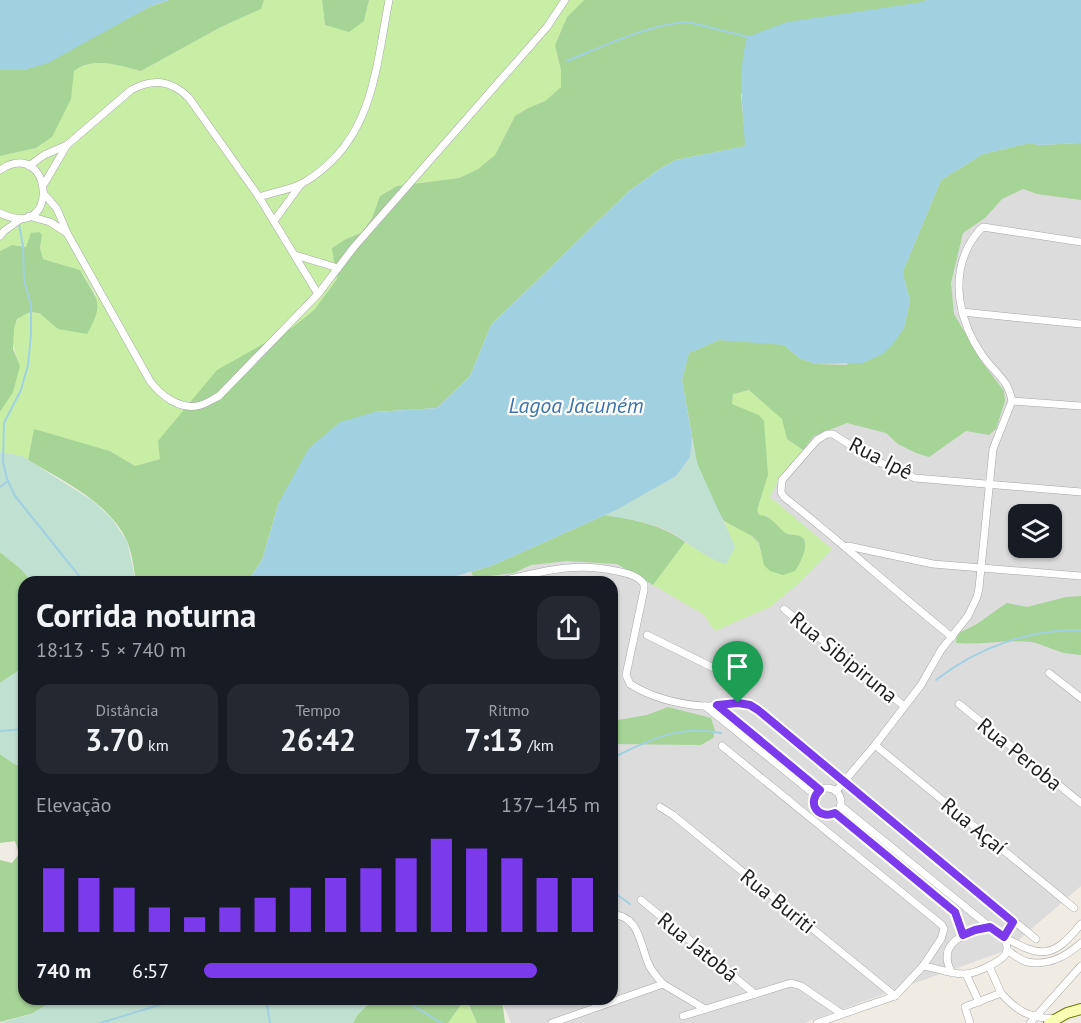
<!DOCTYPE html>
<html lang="pt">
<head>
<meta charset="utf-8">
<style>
	body { margin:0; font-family:"PT Sans",sans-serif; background:#242831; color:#f1f3f6; height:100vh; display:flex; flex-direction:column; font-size:22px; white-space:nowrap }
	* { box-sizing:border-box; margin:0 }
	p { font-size:20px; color:#9ea1a6 }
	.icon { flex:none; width:33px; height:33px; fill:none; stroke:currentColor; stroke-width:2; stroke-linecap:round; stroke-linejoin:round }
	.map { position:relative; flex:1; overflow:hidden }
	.details { position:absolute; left:18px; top:576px; width:600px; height:429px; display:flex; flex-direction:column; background:#171b24; border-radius:18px; box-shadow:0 2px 4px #0004 }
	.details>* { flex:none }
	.fabs { position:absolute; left:1008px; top:504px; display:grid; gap:12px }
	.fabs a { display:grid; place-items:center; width:54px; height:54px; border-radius:12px; background:#171b24; box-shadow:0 2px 4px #0004; font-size:30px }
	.pin { position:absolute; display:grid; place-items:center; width:51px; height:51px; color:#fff; margin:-62px -26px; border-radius:50% 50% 50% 0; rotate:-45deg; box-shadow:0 0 6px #0007 }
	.pin .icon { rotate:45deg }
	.round { display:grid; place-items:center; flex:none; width:63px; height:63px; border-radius:18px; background:#242831 }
	.summary { display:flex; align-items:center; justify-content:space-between; height:102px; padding:0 18px }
	h1 { font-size:33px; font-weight:600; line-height:45px }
	.stats { display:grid; grid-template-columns:repeat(3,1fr); gap:9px; height:102px; padding:6px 18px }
	.stats div { display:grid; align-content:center; border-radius:15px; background:#242831; text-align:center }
	.stats b { font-size:30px; font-weight:600 }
	.stats small { font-size:16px; font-weight:400 }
	.stats p { font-size:16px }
	.chart { height:168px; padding:12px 18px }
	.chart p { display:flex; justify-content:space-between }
	.chart svg { width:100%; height:108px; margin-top:6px; stroke:#7c3aed; stroke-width:6 }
	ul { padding:0 18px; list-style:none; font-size:20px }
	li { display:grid; grid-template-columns:96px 72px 1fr; align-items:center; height:45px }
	li i { height:15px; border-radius:8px; background:#7c3aed }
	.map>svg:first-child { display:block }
</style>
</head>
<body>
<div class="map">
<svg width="1081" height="1023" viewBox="0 0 1081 1023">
	<rect width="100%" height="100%" fill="#f0ece4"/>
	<path fill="#dddcdc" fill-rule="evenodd" d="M1081 0V886L1007 950 804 1023H511L501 999H612V582H419ZM1018 514H1052V548H1018Z"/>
	<g fill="#c8eea6">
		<path d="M264 0H322L325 25 364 21 369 0H584L567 17 555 45 561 71V87L545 101 528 108 515 116 495 155 478 169 459 178 397 186 380 196 372 218 361 233 346 239 337 279 314 310 293 327 160 459 135 466 110 451 34 430 28 460 22 456 0 452V412L20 366C15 354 7 331 18 319 20 316 27 314 30 312L39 313 58 329 96 295 80 270 43 259 40 248 42 235 26 247 12 245 0 251V156L36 148 52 137 71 83 74 71C94 56 119 66 141 71L221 27 261 9Z"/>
		<path d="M748 390 783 419 787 439 803 450 776 485 770 497 832 549 798 584 770 607 715 631 703 614 653 585 685 542 714 560 735 547 724 521C740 530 763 536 761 557L798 567 805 547V540L802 537 784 533 766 515H759L757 510 768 475 737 407 731 404 734 394Z"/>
		<path d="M465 999 477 1023H448Z"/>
	</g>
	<g fill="#a6d396">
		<path d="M169 0H264L261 9 221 27 141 71C119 66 94 56 74 71L71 99 52 137 36 148 0 156V70H24L151 6Z"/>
		<path d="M322 0H369L364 21 349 32 325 25Z"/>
		<path d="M584 0H927L741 94 746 146 676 160 658 170 628 192 491 325 470 376 437 408 375 412 279 502 262 560 247 582H136C134 569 132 553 127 541 109 502 63 481 28 460L34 429 110 451 135 466 160 459 158 441 217 370 293 327 314 310 337 279 332 248 346 239 361 233 372 218 380 196 397 186 459 178 478 169 495 155 515 116 528 108 545 101 561 87V71L555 45 567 17Z"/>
		<path d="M1030 143 1039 145 1081 143V200L1037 194 1023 189 1002 199 985 218 963 233 951 283 954 314 982 362 1004 391 1005 401 996 429 989 435 966 431 929 457 916 453 898 444 886 433 847 423 814 436 803 450 787 439 782 419 749 390 733 394 732 404 759 415 764 421 768 475 757 510 759 515C770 515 775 524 782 530 787 536 793 534 800 536 812 541 800 564 795 571L783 575 770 571 764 565 759 543 752 536 724 521 711 498 697 463 682 380 689 353 719 340 766 342 784 345 799 358 816 364 846 365 904 328 910 301 903 274 904 269 941 180 983 154Z"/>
		<path d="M39 232 42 235 40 248 43 259 80 270C96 299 106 301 87 334L58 329 39 313 30 312 17 319 14 328 13 349 20 366 13 392 0 412V251L12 245 26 247 31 233Z"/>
		<path d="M605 515C634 520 661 524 685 542L653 585 617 564 567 561 531 565 514 573 474 578 471 572 491 566Z"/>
		<path d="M0 552 21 569 32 582H24V667L0 683Z"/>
		<path d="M1081 596V655C1074 654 1065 654 1058 651 1048 648 1042 644 1031 642 1006 639 981 645 956 643L957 633C977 627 989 614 1007 603L1027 607 1066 597Z"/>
		<path d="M668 707 711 718 715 731 713 738 701 745 612 744V721L647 715Z"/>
		<path d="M0 754 13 763 24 768V999H57L31 1014 0 1022V860L12 863 19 854 15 841 0 843Z"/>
		<path d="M374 999H465L448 1023H353L357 1015Z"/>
		<path d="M466 999H502L505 1023H477Z"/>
	</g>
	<g fill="#c0e0d1">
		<path d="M692 437 697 463 735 547 726 564C705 558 691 544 673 533 653 522 628 519 605 515L676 476 690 457Z"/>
		<path d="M0 452 22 456 93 501 112 519 127 541 136 582H32L21 569 0 552Z"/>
		<path d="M24 667V768L13 763 0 754V683Z"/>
		<path d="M57 999H374L357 1015 353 1023H0L31 1014Z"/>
	</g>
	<g fill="#a1d1e1">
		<path d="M0 0H169L151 6 48 63 24 70H0Z"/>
		<path d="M927 0H1081V143L1039 145 1030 143 983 154 941 180 904 269 903 274 910 301 904 328 893 344 883 354 863 363 816 364 799 358 784 345 719 340 689 353 682 380 692 437 690 457 676 476 616 510 491 566 435 582H247L262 560 279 502 309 448 340 422 375 412 437 408 470 376 491 325 628 192 658 170 676 160 745 146C743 108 737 75 747 37L787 22 917 3Z"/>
	</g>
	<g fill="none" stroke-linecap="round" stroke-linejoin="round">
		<g stroke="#a1d1e1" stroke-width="2">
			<path d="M567 61C604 46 649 24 688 22L748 37"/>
			<path d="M19 224 23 246 24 280 31 305V335L28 365 21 390 4 423 3 462 7 479 15 496 84 582"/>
			<path d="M0 487 8 481"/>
			<path d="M936 680C977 648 1029 629 1081 630"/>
			<path d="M0 731 24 729"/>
			<path d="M612 758C650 740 676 725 721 733"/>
			<path d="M612 891 630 904"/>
			<path d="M266 999 270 1023"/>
			<path d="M402 999 442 1023"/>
			<path d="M100 1023 179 999"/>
		</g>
		<defs>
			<g id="street">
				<path d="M29 166 44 155 67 145 131 90C153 78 171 80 189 98L259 197 318 294"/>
				<path d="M0 170C52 135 63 244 0 213"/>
				<path d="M44 184 67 145"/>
				<path d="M45 195 57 209 67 233 150 381C161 396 181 411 201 405 207 403 213 399 219 396L318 294 354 247 547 27 565 0"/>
				<path d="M259 197C273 192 290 190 303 183 373 142 375 72 389 0"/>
				<path d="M29 216 50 222 67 233"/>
				<path d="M274 221 301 184"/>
				<path d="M0 236 4 231 21 219"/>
				<path d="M295 255 338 268"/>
				<path d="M962 312 1081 324"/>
				<path d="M1012 401 1081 406"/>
				<path d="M848 546 933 564 1081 576"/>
				<path d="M496 582C539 573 572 561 616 571 626 573 637 575 644 584V590L626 675 630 684C651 697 677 704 702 706 722 707 739 699 758 710L1036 939"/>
				<path d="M784 609 904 706"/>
				<path d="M647 635 734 678 739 685 738 703"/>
				<path d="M952 637C895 591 841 542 784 497L781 492 782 480 817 440 827 434H833L870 458 915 478 1081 492"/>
				<path d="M1049 673 1081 698"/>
				<path d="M959 704 1081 803"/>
				<path d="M717 705 820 790"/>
				<path d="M705 706 815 795"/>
				<path d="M875 745 1074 908"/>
				<path d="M722 746 942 925 944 929 941 939 923 966 895 996 817 1023"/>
				<circle cx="827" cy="802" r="14"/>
				<path d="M836 791 875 745 921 685 941 650 968 616 977 597 979 588 993 449 1012 401C1008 378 994 373 982 355 960 323 950 281 969 245 973 238 977 232 983 227L1081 242"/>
				<path d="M841 806 990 927 1004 937C1005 941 1008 947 1007 951 1005 961 976 973 966 974 952 975 937 968 923 966"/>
				<path d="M660 807 673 815 895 996"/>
				<path d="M835 813 955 912 963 935"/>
				<path d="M641 900 755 994"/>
				<path d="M612 915C639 914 640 945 649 965 652 972 658 978 663 984"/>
				<path d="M1013 922 1004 937C1041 958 1053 959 1081 924"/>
				<path d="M1007 950C1013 954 1021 961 1028 962 1048 966 1067 956 1081 943"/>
				<path d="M989 966 1001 993"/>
				<path d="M952 973C935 943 966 931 990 927"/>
				<path d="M966 974 979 1002"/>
				<path d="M683 1016 791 983 801 986 842 1014"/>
				<path d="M552 1023 663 984 705 1009"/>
				<path d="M970 1023 965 1007 1001 993C1018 1012 1028 1017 1054 1019"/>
				<path d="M1030 1023 1081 966"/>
			</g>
			<path id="secondary" d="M1049 1023 1067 1013 1081 1009"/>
		</defs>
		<use href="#street" stroke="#a6a6a6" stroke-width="8"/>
		<use href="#secondary" stroke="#6c7b00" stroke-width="12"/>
		<use href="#street" stroke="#fff" stroke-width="7"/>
		<use href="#secondary" stroke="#f9feb4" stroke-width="10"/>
	</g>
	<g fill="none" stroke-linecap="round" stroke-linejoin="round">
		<defs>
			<path id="route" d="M738 703 750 705 758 710 1013 922 1004 937 990 927 975 930 963 935 955 912 835 813C818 820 806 803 820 790L717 705Z"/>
		</defs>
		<use href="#route" stroke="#fff" stroke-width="12"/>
		<use href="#route" stroke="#7c3aed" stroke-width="8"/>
	</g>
	<g text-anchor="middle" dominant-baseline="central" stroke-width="4.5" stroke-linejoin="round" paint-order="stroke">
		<g font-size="21" fill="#1f1f1f" stroke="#fff">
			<text transform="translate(881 458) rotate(27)">Rua Ipê</text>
			<text transform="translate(844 657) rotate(39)">Rua Sibipiruna</text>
			<text transform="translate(1020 754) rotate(39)">Rua Peroba</text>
			<text transform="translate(974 826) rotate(39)">Rua Açaí</text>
			<text transform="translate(778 901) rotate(39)">Rua Buriti</text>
			<text transform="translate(698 947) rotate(39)">Rua Jatobá</text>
		</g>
		<g font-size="22" font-style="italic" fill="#4175ae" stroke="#fff">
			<text x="576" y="405">Lagoa Jacuném</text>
		</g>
	</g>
</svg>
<div class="fabs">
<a><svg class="icon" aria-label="layers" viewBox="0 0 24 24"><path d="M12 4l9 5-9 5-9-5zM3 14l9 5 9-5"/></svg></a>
</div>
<div class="pin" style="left:738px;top:703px;background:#1e9e55"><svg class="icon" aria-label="arrive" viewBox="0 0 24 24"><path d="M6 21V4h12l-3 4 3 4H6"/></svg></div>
<section class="details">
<div class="summary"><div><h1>Corrida noturna</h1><p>18:13 · 5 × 740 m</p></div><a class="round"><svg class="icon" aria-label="share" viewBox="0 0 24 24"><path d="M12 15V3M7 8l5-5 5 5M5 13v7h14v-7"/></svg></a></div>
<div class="stats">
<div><p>Distância</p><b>3.70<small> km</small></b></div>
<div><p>Tempo</p><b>26:42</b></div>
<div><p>Ritmo</p><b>7:13<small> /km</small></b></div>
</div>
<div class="chart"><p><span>Elevação</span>137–145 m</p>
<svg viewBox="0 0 160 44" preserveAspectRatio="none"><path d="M5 44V18M15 44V22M25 44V26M35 44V34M45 44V38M55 44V34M65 44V30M75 44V26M85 44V22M95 44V18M105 44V14M115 44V6M125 44V10M135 44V14M145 44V22M155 44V22"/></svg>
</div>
<ul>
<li><b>740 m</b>6:57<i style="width:84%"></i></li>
</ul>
</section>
</div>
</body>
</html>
